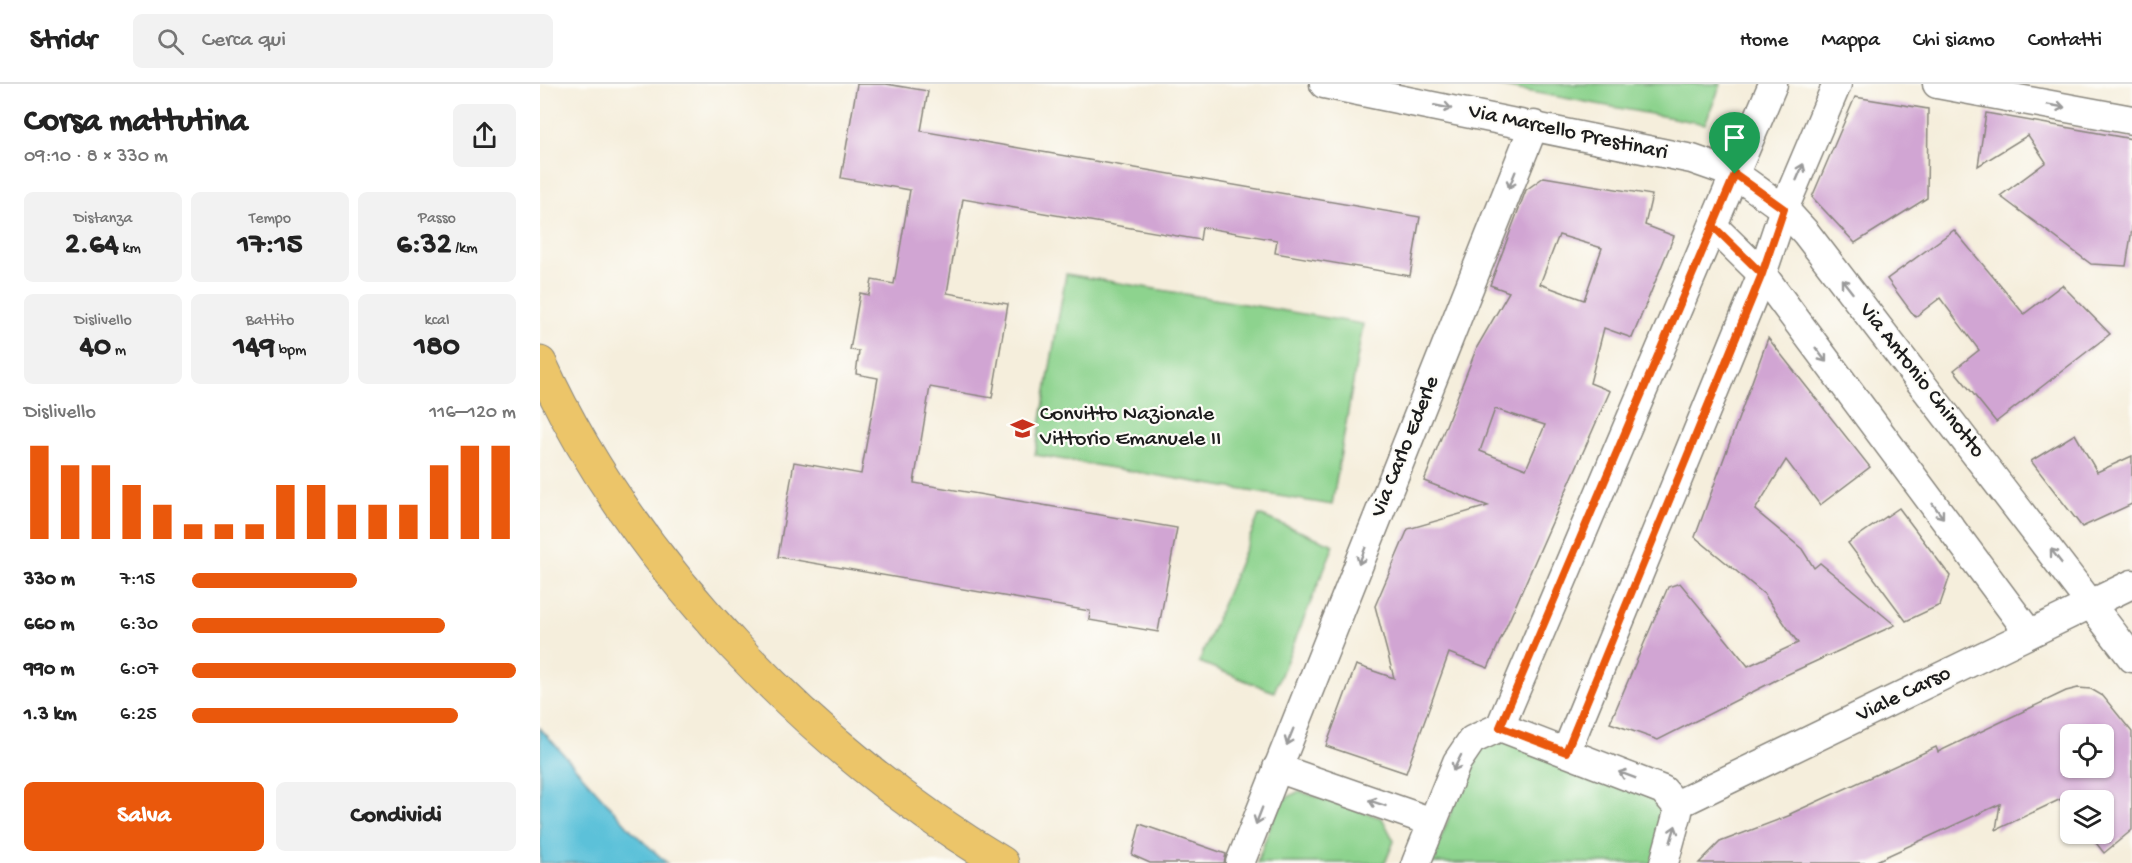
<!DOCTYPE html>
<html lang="it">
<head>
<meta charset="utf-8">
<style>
	body { margin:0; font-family:"Gochi Hand",sans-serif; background:#f2f2f2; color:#222; height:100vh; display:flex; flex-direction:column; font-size:22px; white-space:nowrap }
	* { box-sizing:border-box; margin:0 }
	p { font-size:20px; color:#767676 }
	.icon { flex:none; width:33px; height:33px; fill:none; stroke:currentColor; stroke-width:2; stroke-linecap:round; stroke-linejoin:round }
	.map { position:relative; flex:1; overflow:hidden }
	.side { display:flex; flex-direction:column; background:#fff; width:540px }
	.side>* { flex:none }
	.tools { position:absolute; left:1520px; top:640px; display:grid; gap:12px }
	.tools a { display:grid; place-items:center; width:54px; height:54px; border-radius:9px; background:#fff; box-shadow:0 2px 4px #0004; font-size:30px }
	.pin { position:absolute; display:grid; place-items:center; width:51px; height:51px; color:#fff; margin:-62px -26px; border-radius:50% 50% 50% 0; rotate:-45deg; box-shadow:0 0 6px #0007 }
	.pin .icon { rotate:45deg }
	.round { display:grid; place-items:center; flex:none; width:63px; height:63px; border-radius:9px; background:#f2f2f2 }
	.overview { display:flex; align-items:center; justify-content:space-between; height:102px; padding:0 24px }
	h1 { font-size:33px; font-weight:700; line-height:45px }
	.stats { display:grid; grid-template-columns:repeat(3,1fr); gap:9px; height:102px; padding:6px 24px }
	.stats div { display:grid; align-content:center; border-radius:9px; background:#f2f2f2; text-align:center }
	.stats b { font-size:30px; font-weight:700 }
	.stats small { font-size:16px; font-weight:400 }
	.stats p { font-size:16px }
	.chart { height:168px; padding:12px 24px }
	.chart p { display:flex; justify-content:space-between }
	.chart svg { width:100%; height:108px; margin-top:6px; stroke:#ea580c; stroke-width:6 }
	.action { display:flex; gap:12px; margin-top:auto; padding:12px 24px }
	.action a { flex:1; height:69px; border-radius:9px; background:#ea580c; color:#fff; font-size:24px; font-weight:700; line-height:69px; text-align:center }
	.action a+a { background:#f2f2f2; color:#222 }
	ul { padding:0 24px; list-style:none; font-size:20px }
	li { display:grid; grid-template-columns:96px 72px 1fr; align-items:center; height:45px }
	li i { height:15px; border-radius:8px; background:#ea580c }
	header { display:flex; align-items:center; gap:36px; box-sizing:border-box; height:84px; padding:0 30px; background:#fff; border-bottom:2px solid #e0e0e0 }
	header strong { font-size:28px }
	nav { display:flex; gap:33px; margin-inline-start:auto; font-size:21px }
	.search { width:420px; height:54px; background:#f2f2f2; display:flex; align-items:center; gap:15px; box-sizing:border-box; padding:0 21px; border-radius:9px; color:#767676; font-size:22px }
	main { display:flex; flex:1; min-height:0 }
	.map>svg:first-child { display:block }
</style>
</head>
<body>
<header>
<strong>Stridr</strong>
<div class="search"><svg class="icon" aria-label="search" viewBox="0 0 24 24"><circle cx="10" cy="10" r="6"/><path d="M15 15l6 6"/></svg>Cerca qui</div>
<nav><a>Home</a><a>Mappa</a><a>Chi siamo</a><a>Contatti</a></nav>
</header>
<main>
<section class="side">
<div class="overview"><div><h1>Corsa mattutina</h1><p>09:10 · 8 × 330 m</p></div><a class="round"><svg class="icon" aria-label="share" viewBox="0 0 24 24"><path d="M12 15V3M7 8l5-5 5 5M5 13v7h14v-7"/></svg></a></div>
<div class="stats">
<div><p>Distanza</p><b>2.64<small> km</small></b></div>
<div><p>Tempo</p><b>17:15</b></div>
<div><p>Passo</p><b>6:32<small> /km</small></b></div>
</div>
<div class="stats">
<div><p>Dislivello</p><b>40<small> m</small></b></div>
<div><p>Battito</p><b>149<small> bpm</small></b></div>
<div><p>kcal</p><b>180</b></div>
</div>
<div class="chart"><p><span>Dislivello</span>116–120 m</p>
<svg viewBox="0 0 160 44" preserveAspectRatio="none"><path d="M5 44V6M15 44V14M25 44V14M35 44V22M45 44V30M55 44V38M65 44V38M75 44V38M85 44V22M95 44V22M105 44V30M115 44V30M125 44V30M135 44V14M145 44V6M155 44V6"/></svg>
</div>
<ul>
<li><b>330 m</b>7:15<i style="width:51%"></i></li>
<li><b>660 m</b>6:30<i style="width:78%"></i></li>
<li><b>990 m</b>6:07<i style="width:100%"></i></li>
<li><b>1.3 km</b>6:25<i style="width:82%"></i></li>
</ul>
<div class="action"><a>Salva</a><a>Condividi</a></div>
</section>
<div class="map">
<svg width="1592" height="779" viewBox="0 0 1592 779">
	<rect width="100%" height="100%" fill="#fdfcf7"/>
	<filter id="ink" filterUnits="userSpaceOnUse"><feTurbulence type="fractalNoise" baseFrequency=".0167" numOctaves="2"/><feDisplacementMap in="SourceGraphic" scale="12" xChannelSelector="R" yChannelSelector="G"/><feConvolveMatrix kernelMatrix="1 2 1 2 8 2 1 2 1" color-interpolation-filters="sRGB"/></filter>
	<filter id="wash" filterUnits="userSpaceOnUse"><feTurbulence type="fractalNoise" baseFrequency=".008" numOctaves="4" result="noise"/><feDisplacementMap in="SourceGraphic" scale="24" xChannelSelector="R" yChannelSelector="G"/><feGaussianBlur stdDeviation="1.35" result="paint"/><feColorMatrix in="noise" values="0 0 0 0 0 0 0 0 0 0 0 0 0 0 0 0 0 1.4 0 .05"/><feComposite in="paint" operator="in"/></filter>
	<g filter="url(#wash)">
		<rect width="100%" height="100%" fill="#f5eedc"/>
		<g fill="#8dd38e" stroke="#547855" stroke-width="1.5">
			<path d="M948 0H1181L1165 40Z"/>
			<path d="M526 190 823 240 792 421 495 371Z"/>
			<path d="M719 431 794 461 734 608 659 578Z"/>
			<path d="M961 652 1123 716 1131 733 1114 779H891L935 667Z"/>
			<path d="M759 707 842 734 854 757 845 779H717L739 718Z"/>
		</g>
		<path fill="#5bc1d9" stroke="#3c6e7a" stroke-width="1.5" d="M0 644 94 749 127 779H0Z"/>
		<g id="blocks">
			<g fill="#d1a5d3" fill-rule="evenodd">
				<path d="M317 0H346L388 7 381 47 880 133 870 192 735 169 737 156 662 143 660 156 423 115 407 209 468 220 452 314 390 303 374 399 637 444 618 548 549 536 550 527 238 473 254 378 321 390 338 294 316 290 319 267 310 266 320 209 329 211 332 196 354 200 370 106 301 94Z"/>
				<path d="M1315 13 1388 25 1387 114 1315 159 1272 113Z"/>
				<path d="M1446 29 1592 55V145L1586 182 1551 180 1460 112 1506 78 1488 51 1438 82Z"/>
				<path d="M1004 93 1112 111 1105 141 1134 152 1092 254 1064 244 1050 299 1070 307 948 584 909 569 866 689 786 662 816 581 854 594 835 522 868 445 948 422 884 397 937 263 969 208 950 201 986 106ZM1019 151 1062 164 1044 216 1000 200ZM955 325 1005 341 986 385 940 367Z"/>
				<path d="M1414 146 1484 230 1522 201 1570 250 1456 338 1414 286 1439 266 1400 214 1375 233 1347 195Z"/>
				<path d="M1228 254 1330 383 1280 421 1246 376 1215 426 1262 465 1274 484 1280 479 1355 541 1246 591 1118 656 1070 639 1128 503 1140 499 1208 582 1258 559 1224 510 1155 453Z"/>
				<path d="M1535 350 1557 388 1592 372V420L1542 443 1491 377Z"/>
				<path d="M1359 424 1410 492 1400 521 1366 537 1308 459Z"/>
				<path d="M1538 604 1551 605 1563 612 1592 648V746L1564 769 1549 750H1563V717H1530V727L1521 715 1456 746 1460 720 1332 779H1159L1180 758 1251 731 1250 730 1396 663 1398 668 1526 607ZM1530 651H1563V684H1530Z"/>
				<path d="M600 740 686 770 684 779H610L592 771Z"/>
			</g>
		</g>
	</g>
	<g filter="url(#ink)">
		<use href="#blocks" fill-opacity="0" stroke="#88857c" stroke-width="1.5"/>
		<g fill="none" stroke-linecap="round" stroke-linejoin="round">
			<defs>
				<g id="street">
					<path d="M784 0 1152 75 1195 90 1244 125 1266 149 1592 574"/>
					<path d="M1397 0 1592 36"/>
					<path d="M1173 142 1222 190 1489 549"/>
					<path d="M960 643 1233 0"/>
					<path d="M1026 668 1222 190 1244 125 1297 0"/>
					<path d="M737 684 892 738"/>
					<path d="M1136 721 1592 500"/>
					<path d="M700 779 994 41"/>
					<path d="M876 779 917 678 932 656 960 643 1123 706 1136 721 1138 728 1124 779"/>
				</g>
				<path id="primary" d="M0 279C90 478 276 669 462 779"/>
			</defs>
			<use href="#street" stroke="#88857c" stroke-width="31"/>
			<use href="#primary" stroke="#88857c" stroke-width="35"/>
			<use href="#street" stroke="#fff" stroke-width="28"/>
			<use href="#primary" stroke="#ecc569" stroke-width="33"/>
		</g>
		<defs><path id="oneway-shaft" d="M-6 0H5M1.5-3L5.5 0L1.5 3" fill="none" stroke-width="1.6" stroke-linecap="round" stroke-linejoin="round" transform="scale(1.5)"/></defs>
		<g stroke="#999">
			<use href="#oneway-shaft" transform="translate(1516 22) rotate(10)"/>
			<use href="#oneway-shaft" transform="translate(903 23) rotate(11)"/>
			<use href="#oneway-shaft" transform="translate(1260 88) rotate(-67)"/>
			<use href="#oneway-shaft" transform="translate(972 96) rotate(112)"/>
			<use href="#oneway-shaft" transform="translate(1307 202) rotate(-128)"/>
			<use href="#oneway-shaft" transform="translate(1281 271) rotate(53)"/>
			<use href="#oneway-shaft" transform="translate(1398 427) rotate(53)"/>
			<use href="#oneway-shaft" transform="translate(822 472) rotate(112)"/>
			<use href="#oneway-shaft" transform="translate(1516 472) rotate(-128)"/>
			<use href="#oneway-shaft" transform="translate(750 653) rotate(112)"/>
			<use href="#oneway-shaft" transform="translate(917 679) rotate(117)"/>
			<use href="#oneway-shaft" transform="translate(1087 691) rotate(-159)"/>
			<use href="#oneway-shaft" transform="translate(837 719) rotate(-161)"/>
			<use href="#oneway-shaft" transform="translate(719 732) rotate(111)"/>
			<use href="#oneway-shaft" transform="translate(1133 750) rotate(-73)"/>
		</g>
	</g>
	<g fill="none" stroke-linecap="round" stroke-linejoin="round" filter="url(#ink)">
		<defs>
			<path id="route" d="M1195 90 1173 142 1222 190 1026 668 960 643 1173 142 1222 190 1244 125 1195 90"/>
		</defs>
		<use href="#route" stroke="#fff" stroke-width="12"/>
		<use href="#route" stroke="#ea580c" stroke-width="8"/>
	</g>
	<defs>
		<symbol id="school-bare" viewBox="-9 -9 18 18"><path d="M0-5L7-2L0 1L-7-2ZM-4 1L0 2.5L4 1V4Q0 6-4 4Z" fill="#c8321e" stroke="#fdfcf7" stroke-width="2.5" paint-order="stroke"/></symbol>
	</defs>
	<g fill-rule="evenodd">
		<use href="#school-bare" x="466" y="328" width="33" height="33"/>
	</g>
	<g text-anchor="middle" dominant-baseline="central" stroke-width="4.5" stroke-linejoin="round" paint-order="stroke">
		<g font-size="22" fill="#1c1c1c" stroke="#fdfcf7">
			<text transform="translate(1028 49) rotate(12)">Via Marcello Prestinari</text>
			<text transform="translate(1381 297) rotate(52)">Via Antonio Chinotto</text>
			<text transform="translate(866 363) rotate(-68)">Via Carlo Ederle</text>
			<text transform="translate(1364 611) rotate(-26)">Viale Carso</text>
		</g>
		<g font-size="22" fill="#1c1c1c" stroke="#fdfcf7" text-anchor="start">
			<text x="500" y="331">Convitto Nazionale<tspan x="500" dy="25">Vittorio Emanuele II</tspan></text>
		</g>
	</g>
</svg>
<div class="tools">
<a><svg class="icon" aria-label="locate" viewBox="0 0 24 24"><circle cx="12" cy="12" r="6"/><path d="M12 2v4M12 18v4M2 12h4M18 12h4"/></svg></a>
<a><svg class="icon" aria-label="layers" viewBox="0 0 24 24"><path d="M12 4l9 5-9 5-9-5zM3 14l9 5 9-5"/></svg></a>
</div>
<div class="pin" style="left:1195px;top:90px;background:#1e9e55"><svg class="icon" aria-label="arrive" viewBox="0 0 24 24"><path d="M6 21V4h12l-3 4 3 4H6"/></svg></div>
</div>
</main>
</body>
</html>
